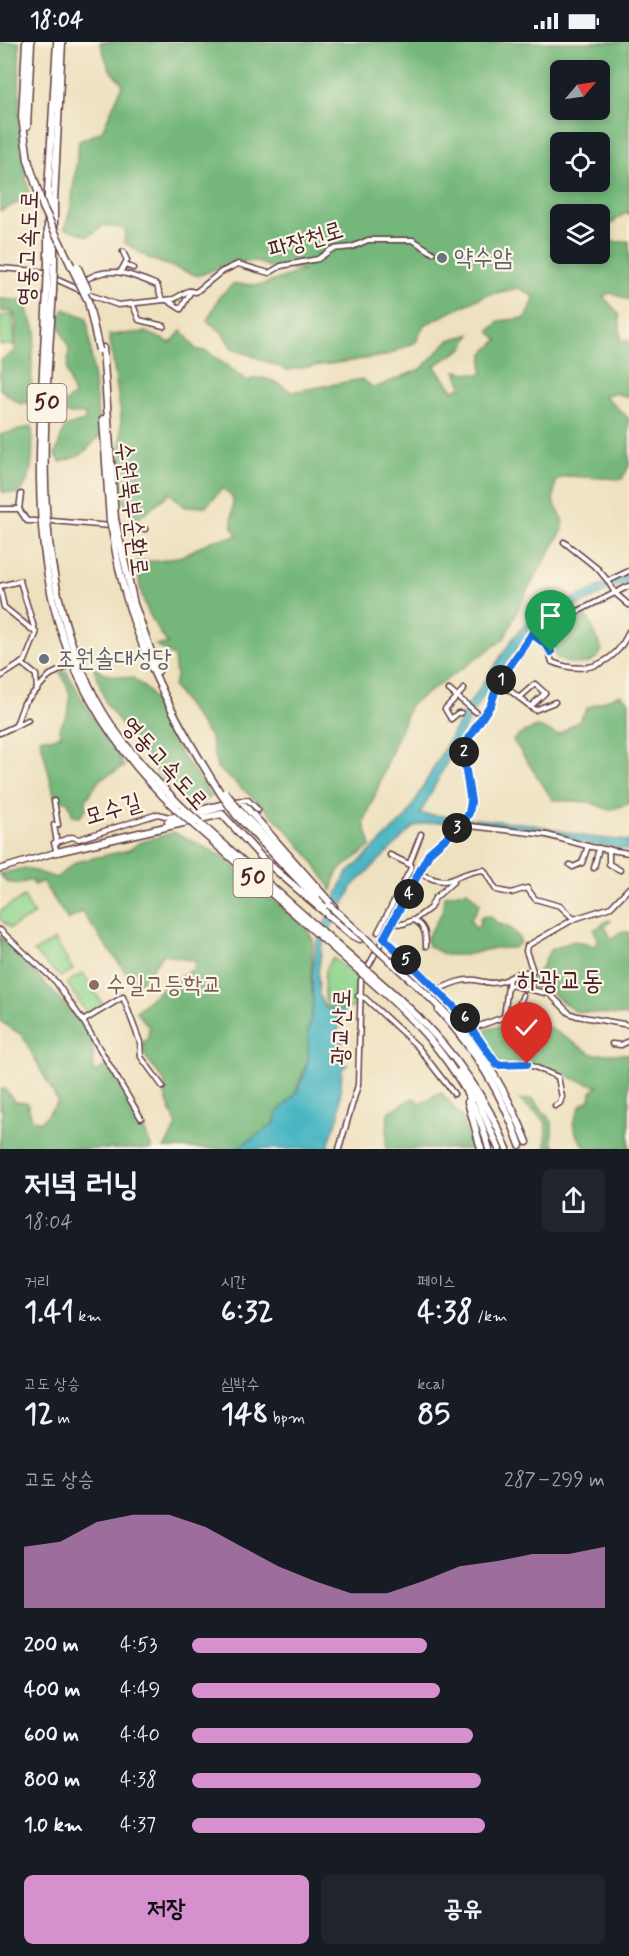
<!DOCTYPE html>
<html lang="ko">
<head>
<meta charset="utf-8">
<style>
	body { margin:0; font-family:Mynerve,"Poor Story",sans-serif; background:#20242c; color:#f1f3f6; height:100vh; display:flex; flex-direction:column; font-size:22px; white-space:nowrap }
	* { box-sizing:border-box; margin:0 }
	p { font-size:20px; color:#9ea1a6 }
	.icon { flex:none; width:33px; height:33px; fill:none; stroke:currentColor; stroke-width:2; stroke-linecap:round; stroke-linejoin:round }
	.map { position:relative; height:1107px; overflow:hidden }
	.details { display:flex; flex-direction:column; background:#171b24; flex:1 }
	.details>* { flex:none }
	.needle { width:39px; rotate:61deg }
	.controls { position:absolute; left:550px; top:18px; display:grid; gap:12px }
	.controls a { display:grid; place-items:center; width:60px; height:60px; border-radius:9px; background:#171b24; box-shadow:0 3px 9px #0003; font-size:30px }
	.pin { position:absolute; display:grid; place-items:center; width:51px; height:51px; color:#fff; margin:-62px -26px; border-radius:50% 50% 50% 0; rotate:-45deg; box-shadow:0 0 6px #0007 }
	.pin .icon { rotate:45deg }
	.km { position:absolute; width:30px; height:30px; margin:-15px; border-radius:50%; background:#222; color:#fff; font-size:16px; line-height:30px; text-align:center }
	.round { display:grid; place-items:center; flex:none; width:63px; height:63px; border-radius:9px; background:#20242c }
	.head { display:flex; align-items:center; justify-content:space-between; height:102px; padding:0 24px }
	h1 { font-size:33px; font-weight:700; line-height:45px }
	.metrics { display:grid; grid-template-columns:repeat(3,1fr); gap:9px; height:102px; padding:6px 24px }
	.metrics div { display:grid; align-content:center }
	.metrics b { font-size:30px; font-weight:700 }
	.metrics small { font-size:16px; font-weight:400 }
	.metrics p { font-size:16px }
	.chart { height:168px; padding:12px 24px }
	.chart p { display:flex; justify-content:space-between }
	.chart svg { width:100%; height:108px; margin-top:6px; fill:#d690ce; opacity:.7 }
	.button { display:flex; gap:12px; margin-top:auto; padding:12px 24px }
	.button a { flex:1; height:69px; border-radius:9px; background:#d690ce; color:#111; font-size:24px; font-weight:700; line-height:69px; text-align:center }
	.button a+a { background:#20242c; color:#f1f3f6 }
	ul { padding:0 24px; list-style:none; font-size:20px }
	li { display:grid; grid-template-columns:96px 72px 1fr; align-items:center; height:45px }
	li i { height:15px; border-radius:8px; background:#d690ce }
	.status { display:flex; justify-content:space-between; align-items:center; height:42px; padding:0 30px; background:#171b24; direction:ltr }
	.status svg { height:16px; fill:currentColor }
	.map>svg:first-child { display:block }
</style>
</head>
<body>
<div class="status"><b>18:04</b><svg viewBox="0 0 49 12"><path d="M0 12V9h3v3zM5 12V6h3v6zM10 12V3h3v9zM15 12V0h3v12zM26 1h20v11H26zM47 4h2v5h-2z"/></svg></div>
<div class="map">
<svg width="629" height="1107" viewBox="0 0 629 1107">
	<rect width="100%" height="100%" fill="#fcf5e5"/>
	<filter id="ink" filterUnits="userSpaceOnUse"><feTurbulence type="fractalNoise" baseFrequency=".0167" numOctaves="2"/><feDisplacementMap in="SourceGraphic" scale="12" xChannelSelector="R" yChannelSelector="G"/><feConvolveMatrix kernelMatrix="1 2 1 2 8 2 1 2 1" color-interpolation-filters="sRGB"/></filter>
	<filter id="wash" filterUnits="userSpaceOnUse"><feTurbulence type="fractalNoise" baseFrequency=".008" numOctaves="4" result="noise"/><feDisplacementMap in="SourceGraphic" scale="24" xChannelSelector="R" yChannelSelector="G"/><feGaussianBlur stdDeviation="1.35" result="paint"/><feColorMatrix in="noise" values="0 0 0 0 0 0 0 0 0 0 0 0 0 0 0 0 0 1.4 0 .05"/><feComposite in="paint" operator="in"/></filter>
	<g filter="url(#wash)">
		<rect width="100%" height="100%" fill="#eee1c0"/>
		<g fill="#91d68f" stroke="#6e7a5d" stroke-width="1.5">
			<path d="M13 273 14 303H0V274Z"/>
			<path d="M24 855 34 873 10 886 0 877V869Z"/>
			<path d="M55 898 73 928 60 935 34 910Z"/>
			<path d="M333 916 358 937 355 944V966L326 965C325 948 320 928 333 916Z"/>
			<path d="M83 931 103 963 87 972 67 941Z"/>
		</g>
		<g fill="#74b77a" stroke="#5f6b52" stroke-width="1.5" fill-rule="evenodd">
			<path d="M0 0H19L20 100 30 158H24L0 169Z"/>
			<path d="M100 0H629V173L625 171 603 189 604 201 629 199V258L611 251 603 254 619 272 621 300 629 298V356L615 351 604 353 629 377V424L622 437 566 434 556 438 553 459 562 476 563 487 528 547 504 597 410 663 364 781 371 804 337 830 332 849C304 798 262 762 217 726L211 696 173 645 176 635 174 615 156 603 168 602C147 572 138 555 138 519H159L182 514 211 499 237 494 232 484 233 456 223 446 206 464 185 465 170 451 136 478 120 455 121 373 109 293 146 290 171 301 182 288 195 307 208 310 248 339C263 331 279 341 292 350L362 337 374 346 421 327 449 298 471 292 463 306 434 324 453 348 462 345 456 329 482 333 483 312 498 298 489 289 500 279 526 276 535 255 519 246 486 253 424 283 416 300 385 314 287 328 232 306 222 290 207 279 220 254 233 242 262 243 305 228 273 226 254 219 223 224 198 234 150 217 124 200 125 187 104 183 89 194 65 186 71 165 79 99 102 89 123 42 109 26ZM561 28H600V68H561ZM561 100H600V140H561ZM561 172H600V212H561Z"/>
			<path d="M0 257 24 259 36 289 32 316 31 363 27 360 20 362 0 347V319L15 309 16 277 12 270 0 269Z"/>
			<path d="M64 267 87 276 100 394 81 413 61 420 55 413 65 385 86 378 84 372H67L60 364 74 354 67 330 69 306 58 281Z"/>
			<path d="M32 384C33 405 35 437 18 452L2 450 0 393Z"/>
			<path d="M581 569 589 578 602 608C593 626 573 623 557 617L544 587Z"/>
			<path d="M94 626 109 633 133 636 149 650 181 713 212 754 195 765 164 739 106 662Z"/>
			<path d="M66 629 95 679 112 701 124 725 100 737 86 758V766L80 775 73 774 68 760 55 756 40 696H53L62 692 59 686C73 668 74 650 60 630Z"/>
			<path d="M620 652 629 659V762L609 768 590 760 553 758 513 698 524 690 538 685 558 693 580 678 587 666Z"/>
			<path d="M174 790 222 814 306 886 313 898 311 935 313 966 308 990V1017L295 1053 278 1070 274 1082 237 1107 164 1106 177 1084 165 1054V1040L145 1014 143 1001 148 996 149 985 136 969 161 947 193 927 196 920 163 912 143 938 135 943 82 870 68 878 42 839 34 843 31 838 19 842 6 840 0 832 25 826 56 836 76 820 129 808 139 801Z"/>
			<path d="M467 849 480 862 470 878 475 886 479 885 481 875 491 874 497 882C509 882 516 891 521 900L513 906H494L465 913H446L428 904 427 895 442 871 444 854Z"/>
			<path d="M608 878 611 879 605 884 611 897 620 890H629V974L574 969 547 947 516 944 510 937 539 930 550 908 574 899 593 904 599 899 594 888Z"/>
			<path d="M0 894 84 983 93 999V1031L108 1023 139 1074 152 1107H0L2 1067H0V1047H5L15 1060H27L32 1077 41 1080 58 1060 22 993 0 979Z"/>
			<path d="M525 977 543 982 592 1012H629V1107H587L577 1094 573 1081 581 1063 590 1058 591 1050 598 1044 574 1037 562 1029H545L528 1020 509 1022 499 1020 478 990Z"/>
			<path d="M441 1050 463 1077 470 1107H386L388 1071 413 1056 421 1061Z"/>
			<path d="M533 1057 552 1080V1101L557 1107H546V1080L520 1058Z"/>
		</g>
		<path fill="#48b6c2" stroke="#496a76" stroke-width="1.5" d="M629 531V539L530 586 473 670 420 772 530 782 588 795 628 799 629 809C614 804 608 803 593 802 580 801 566 794 553 792 525 785 434 772 412 786L353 844 322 904 318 932 319 952 325 966 346 967 338 988 339 1000 344 997 339 1006V1018L347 1023 342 1027 339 1074 329 1100V1107H237L274 1082 278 1070 295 1053 304 1033 308 1017V990L313 966 312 933 316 902 345 834 407 774 467 665 514 595 531 576Z"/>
	</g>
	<g filter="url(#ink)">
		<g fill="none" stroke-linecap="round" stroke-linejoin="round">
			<path stroke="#cdbaa2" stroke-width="4" stroke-dasharray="4 2" stroke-linecap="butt" d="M65 626 85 622"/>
			<defs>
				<g id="minor">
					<path d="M125 223 133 226"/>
					<path d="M0 226 38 229 93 254 118 263 174 257 188 249 196 250 221 230 238 222 269 231 281 224 318 217 332 207 352 205 368 198H413L433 211"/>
					<path d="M121 229 127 218 123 210"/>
					<path d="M83 240C107 221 132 233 157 243L162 258"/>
					<path d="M167 258 181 267 191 249"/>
					<path d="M133 263 139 278 164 284"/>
					<path d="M0 467H19L27 479H36"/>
					<path d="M19 467 21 452"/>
					<path d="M52 479 145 487"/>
					<path d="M564 500 598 527 608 539"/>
					<path d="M629 529 608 539 615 551 629 563"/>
					<path d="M0 544 20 539 36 592 25 619 0 635"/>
					<path d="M0 547 4 565 36 591"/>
					<path d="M532 592 547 603 552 620C586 634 616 622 629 589"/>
					<path d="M21 621 36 633 37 648"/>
					<path d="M499 640 535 668 555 660"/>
					<path d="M449 648 476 670"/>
					<path d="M519 656 535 642 545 651 530 665"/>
					<path d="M461 671H458L451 677 445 667 464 647"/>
					<path d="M16 683 24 661 50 633 65 626"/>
					<path d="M0 691 28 678"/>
					<path d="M54 759 58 783H54L57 801"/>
					<path d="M233 759 248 758 258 768"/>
					<path d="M189 770 225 761"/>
					<path d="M462 783 547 793 591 805 629 811"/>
					<path d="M609 807V822L620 828"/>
					<path d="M57 810 54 801 72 795 79 797 158 772 169 775 182 772"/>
					<path d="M409 823 421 792"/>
					<path d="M570 823 573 825 582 821 588 804"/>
					<path d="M594 826 599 806"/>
					<path d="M419 831C455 849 449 831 484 828L496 848 511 851 527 846 535 857 560 864 574 877"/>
					<path d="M414 878 430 866 435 856 453 840"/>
					<path d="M393 881 403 882 413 878C425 883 426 892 426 904"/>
					<path d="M0 888 56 940 83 979 123 955 140 1000 141 1015 163 1045"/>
					<path d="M378 890 411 826V823L390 813"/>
					<path d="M384 896 461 972 497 1023H530L558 1035 562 1055 560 1061 555 1064"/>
					<path d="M510 943 550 952 569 971 577 974 629 983"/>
					<path d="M437 948C449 943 462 936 475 938 490 941 493 943 508 937"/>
					<path d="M358 954 365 956 417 1004 454 1052"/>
					<path d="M504 975 516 971 523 953"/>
					<path d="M83 979 141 1076"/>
					<path d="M468 988 504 975 509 936 519 931 533 929 526 909 527 904 574 877 611 865 629 846"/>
					<path d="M612 1002 621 1003 629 999"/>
					<path d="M339 1107 358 1043 361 938 430 810 463 781 469 771 471 760 464 717 468 696 491 662 498 641 532 592 629 544"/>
				</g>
				<path id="major" d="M0 827 57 810"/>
				<g id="highway">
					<path d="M26 0 22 75 28 118"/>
					<path d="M27 84 31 0"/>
					<path d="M48 221V148L57 0"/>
					<path d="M54 224V159L62 0"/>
					<path d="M47 248C38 457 12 609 177 768"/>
					<path d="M53 249C44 389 28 527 95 656 117 698 150 733 183 766"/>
					<path d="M103 306 115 477"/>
					<path d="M103 377 110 479"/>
					<path d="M118 491 134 562 158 629"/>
					<path d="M113 492C126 587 170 672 221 752"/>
					<path d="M240 769 318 852"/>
					<path d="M236 773 326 867"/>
					<path d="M168 780 232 762 245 764 334 865"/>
					<path d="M200 781 316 884"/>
					<path d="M194 783 313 888"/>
					<path d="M57 810 222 772 264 818 351 893 360 897"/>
					<path d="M390 919C457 979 493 1014 527 1100"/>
					<path d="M387 946C439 991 481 1042 507 1107"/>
					<path d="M383 950C431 993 473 1043 489 1107"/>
					<path d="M439 968C476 1009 502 1051 520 1103"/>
					<path d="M460 1029 478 1059 499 1107"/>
					<path d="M468 1060 481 1107"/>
				</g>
			</defs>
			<use href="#minor" stroke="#633c41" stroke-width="7"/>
			<use href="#major" stroke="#633c41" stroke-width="8"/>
			<use href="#highway" stroke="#633c41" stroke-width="9"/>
			<use href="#minor" stroke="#fff" stroke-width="4"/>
			<use href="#major" stroke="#fff" stroke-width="5"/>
			<use href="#highway" stroke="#fff" stroke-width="6"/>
			<defs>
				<g id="highway-bridge">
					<path d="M28 118 43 165 88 259 99 308"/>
					<path d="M77 224 88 248"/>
					<path d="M47 248 48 221"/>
					<path d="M53 249 54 224"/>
					<path d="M115 477 118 491"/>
					<path d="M110 479 113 492"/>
					<path d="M225 750 240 769"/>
					<path d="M221 752 236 773"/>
					<path d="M183 766 200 781"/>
					<path d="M177 768 194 783"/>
					<path d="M329 863 390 919"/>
					<path d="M316 884 387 946"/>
					<path d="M313 888 383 950"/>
				</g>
			</defs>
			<use href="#highway-bridge" stroke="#633c41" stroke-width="9" stroke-linecap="butt"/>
			<use href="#highway-bridge" stroke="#fff" stroke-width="6"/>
		</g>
	</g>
	<g fill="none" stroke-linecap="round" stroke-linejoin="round" filter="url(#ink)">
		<defs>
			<path id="route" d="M527 1022 497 1023 461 972 384 896 430 810 463 781 469 771 471 760 464 717 466 700 491 662 498 641 532 592 547 603 551 610"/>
		</defs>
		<use href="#route" stroke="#fff" stroke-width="12"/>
		<use href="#route" stroke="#1a73e8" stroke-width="8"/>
	</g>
	<g fill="#6b7280" stroke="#fcf5e5" stroke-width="2">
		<circle cx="442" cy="216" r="6"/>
		<circle cx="44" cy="617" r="6"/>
	</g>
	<circle fill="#8d6e63" stroke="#fcf5e5" stroke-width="2" cx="94" cy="943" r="6"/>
	<g text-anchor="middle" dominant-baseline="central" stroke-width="4.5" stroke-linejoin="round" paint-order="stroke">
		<g fill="#fcf5e5" stroke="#7f5f63" stroke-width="1.5">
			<rect x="27.5" y="342" width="39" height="38" rx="4.5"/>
			<rect x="233.5" y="817" width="39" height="38" rx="4.5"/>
		</g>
		<g font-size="22" font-weight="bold" fill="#4a1f2b">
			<text x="47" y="361">50</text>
			<text x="253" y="836">50</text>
		</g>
		<g font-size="24" fill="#4a1f2b" stroke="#fcf5e5">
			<text transform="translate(306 199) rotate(-17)">파장천로</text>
			<text transform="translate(29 206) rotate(-88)">영동고속도로</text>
			<text transform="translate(131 467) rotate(83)">수원북부순환로</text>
			<text transform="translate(164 722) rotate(48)">영동고속도로</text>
			<text transform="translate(113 768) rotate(-17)">모수길</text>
			<text transform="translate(342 985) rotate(-88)">광교산로</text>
		</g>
		<g font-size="24" fill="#5b616d" stroke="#fcf5e5" text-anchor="start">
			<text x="454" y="216">약수암</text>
			<text x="56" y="617">조원솔대성당</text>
		</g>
		<g font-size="24" fill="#785e54" stroke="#fcf5e5" text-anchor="start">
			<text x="106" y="943">수일고등학교</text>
		</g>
		<g font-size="27" fill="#4a1f2b" stroke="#fcf5e5">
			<text x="560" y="939">하광교동</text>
		</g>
	</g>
</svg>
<div class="controls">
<a><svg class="needle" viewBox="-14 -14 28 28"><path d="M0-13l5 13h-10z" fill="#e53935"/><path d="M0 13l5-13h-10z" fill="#9ea1a6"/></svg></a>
<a><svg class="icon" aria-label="locate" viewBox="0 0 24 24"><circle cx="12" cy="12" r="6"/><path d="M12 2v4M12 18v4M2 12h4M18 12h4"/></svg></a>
<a><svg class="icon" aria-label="layers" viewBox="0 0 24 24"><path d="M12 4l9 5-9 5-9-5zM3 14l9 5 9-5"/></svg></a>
</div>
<div class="pin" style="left:551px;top:610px;background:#1e9e55"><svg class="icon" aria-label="arrive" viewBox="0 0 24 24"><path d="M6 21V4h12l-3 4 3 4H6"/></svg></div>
<div class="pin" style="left:527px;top:1022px;background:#d93025"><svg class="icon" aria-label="check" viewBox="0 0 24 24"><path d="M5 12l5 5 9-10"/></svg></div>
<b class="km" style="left:501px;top:638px">1</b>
<b class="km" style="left:464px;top:710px">2</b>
<b class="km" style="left:457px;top:786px">3</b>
<b class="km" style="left:409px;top:852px">4</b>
<b class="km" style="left:406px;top:918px">5</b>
<b class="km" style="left:465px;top:976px">6</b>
</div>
<section class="details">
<div class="head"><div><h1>저녁 러닝</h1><p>18:04</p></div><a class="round"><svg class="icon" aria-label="share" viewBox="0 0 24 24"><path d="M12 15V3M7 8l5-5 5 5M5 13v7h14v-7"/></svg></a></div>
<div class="metrics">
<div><p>거리</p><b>1.41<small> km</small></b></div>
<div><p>시간</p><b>6:32</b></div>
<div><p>페이스</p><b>4:38<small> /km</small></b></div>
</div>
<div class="metrics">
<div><p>고도 상승</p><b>12<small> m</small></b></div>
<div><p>심박수</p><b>148<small> bpm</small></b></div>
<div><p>kcal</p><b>85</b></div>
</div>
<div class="chart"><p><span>고도 상승</span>287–299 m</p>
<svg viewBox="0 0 160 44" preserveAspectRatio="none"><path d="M0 44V19L10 17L20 9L30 6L40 6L50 11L60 19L70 27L80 33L90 38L100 38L110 33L120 27L130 25L140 22L150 22L160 19V44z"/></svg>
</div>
<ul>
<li><b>200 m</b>4:53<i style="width:57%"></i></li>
<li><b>400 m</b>4:49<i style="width:60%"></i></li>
<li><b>600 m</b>4:40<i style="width:68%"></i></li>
<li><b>800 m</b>4:38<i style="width:70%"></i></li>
<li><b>1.0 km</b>4:37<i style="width:71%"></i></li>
</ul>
<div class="button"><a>저장</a><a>공유</a></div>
</section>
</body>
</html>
